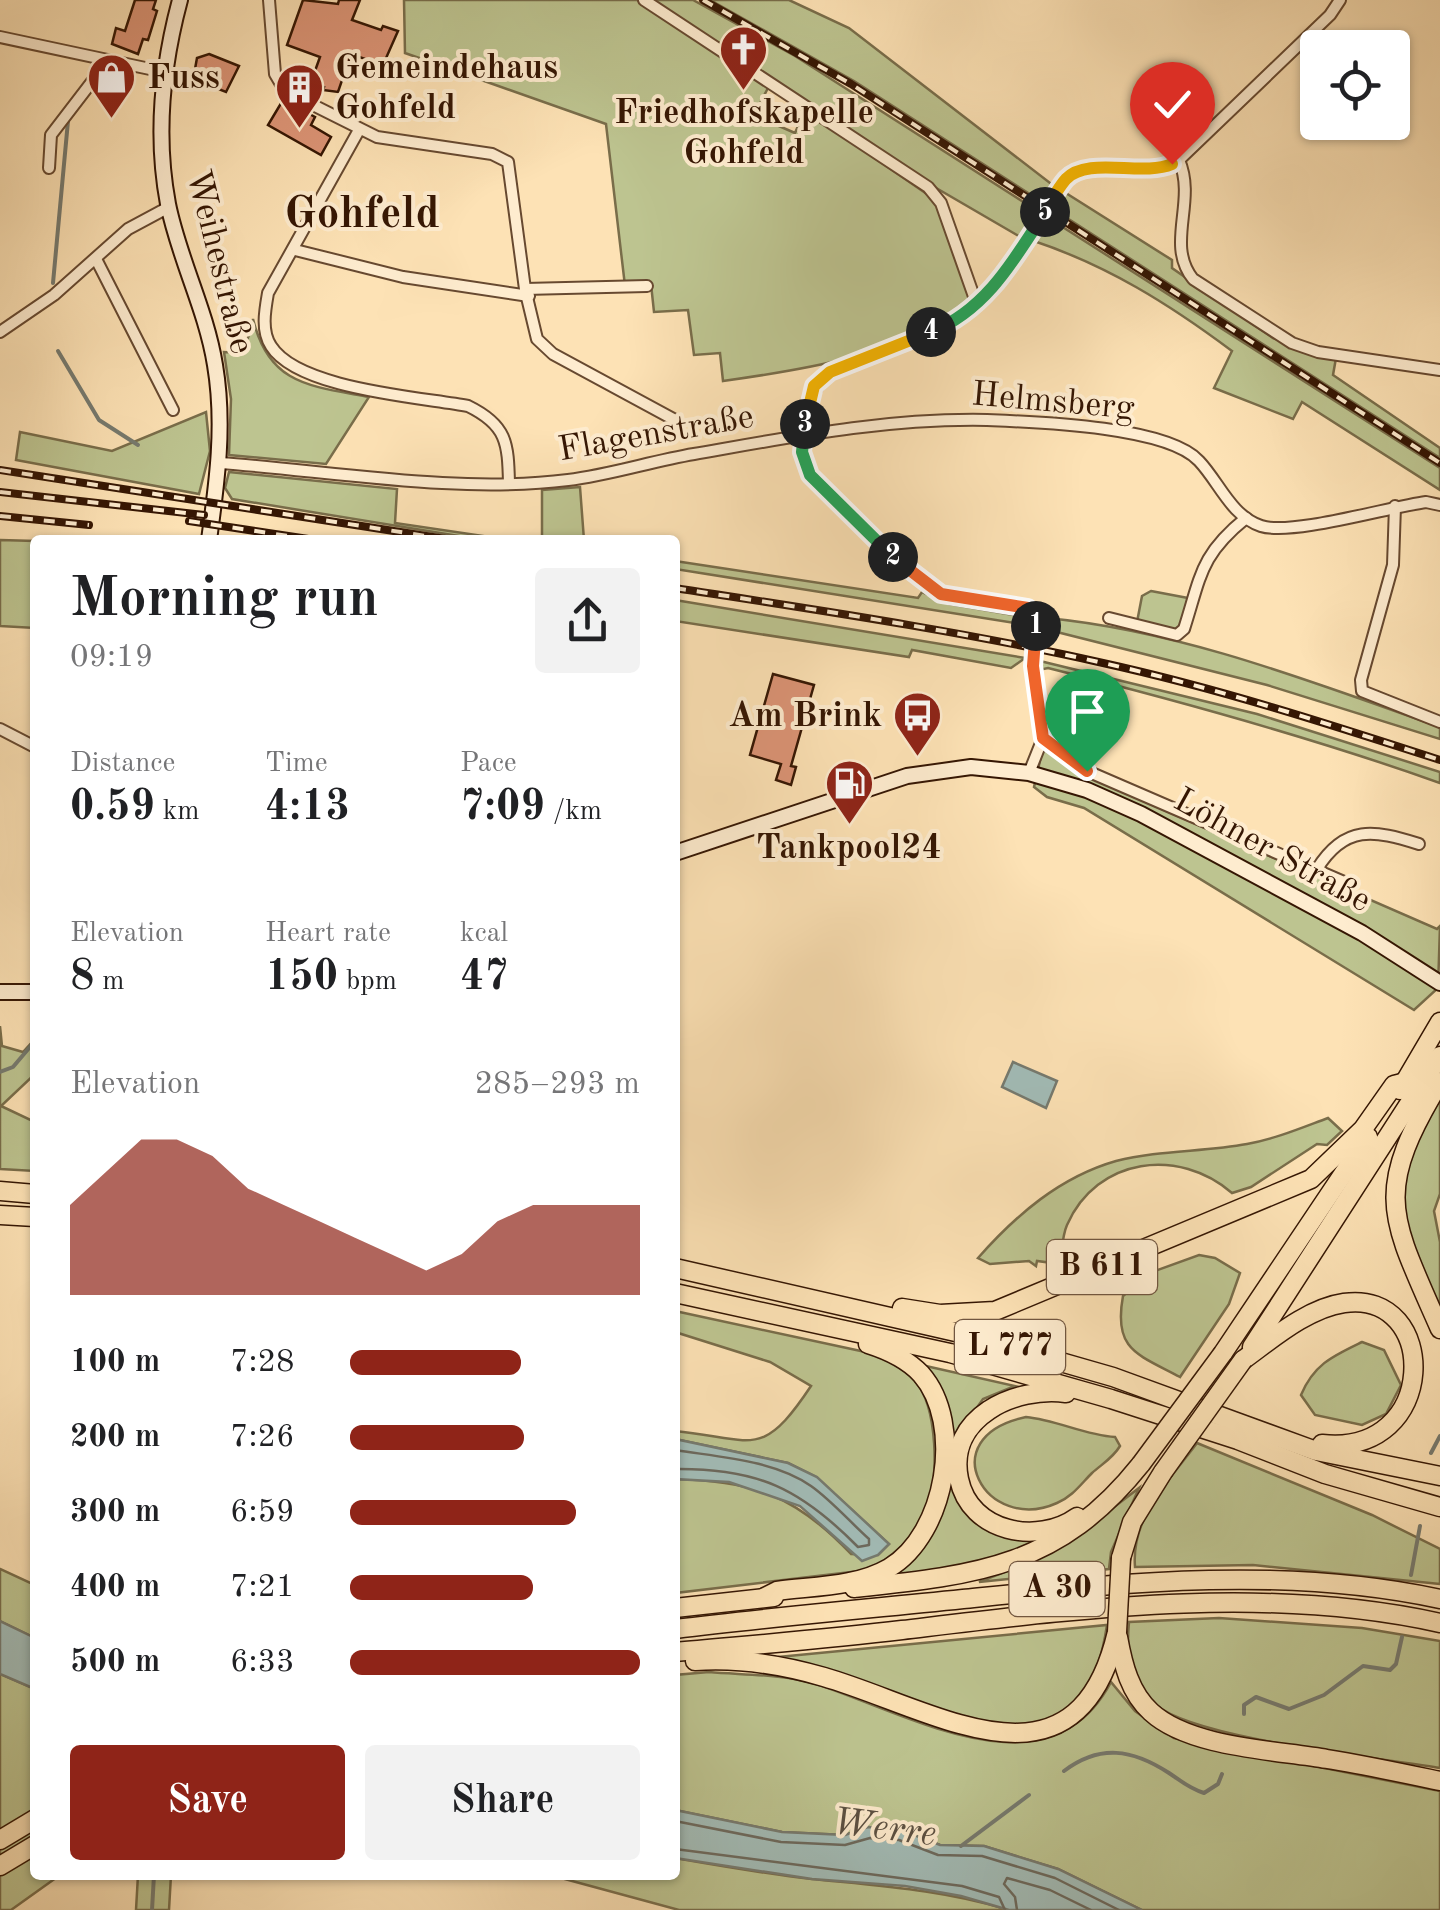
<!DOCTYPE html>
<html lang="en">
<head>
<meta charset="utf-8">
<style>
	body { margin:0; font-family:"Old Standard TT",serif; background:#f2f2f2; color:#202124; height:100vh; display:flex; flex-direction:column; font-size:38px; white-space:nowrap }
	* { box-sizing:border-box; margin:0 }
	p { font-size:32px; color:#757577 }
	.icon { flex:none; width:55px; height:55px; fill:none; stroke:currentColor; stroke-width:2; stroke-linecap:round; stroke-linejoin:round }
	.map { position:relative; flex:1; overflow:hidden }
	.drawer { position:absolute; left:30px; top:535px; width:650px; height:1345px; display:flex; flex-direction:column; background:#fff; border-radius:10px; box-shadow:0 2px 8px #0004 }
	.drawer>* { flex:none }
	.tools { position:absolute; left:1300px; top:30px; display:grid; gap:20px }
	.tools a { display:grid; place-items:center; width:110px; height:110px; border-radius:10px; background:#fff; box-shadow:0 2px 8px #0004; font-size:50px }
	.pin { position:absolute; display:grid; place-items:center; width:85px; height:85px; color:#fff; margin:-102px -42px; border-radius:50% 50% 50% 0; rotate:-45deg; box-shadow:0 0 10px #0007 }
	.pin .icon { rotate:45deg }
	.km { position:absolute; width:50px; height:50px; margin:-25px; border-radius:50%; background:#222; color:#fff; font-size:28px; line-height:50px; text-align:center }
	.round { display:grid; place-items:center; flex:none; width:105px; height:105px; border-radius:10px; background:#f2f2f2 }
	.overview { display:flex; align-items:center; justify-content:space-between; height:170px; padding:0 40px }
	h1 { font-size:55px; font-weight:700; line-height:75px }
	.stats { display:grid; grid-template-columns:repeat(3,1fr); gap:15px; height:170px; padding:10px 40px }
	.stats div { display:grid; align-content:center }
	.stats b { font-size:42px; font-weight:700 }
	.stats small { font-size:28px; font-weight:400 }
	.stats p { font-size:28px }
	.chart { height:280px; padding:20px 40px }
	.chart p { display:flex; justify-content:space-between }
	.chart svg { width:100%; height:180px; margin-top:10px; fill:#8f2418; opacity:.7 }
	.action { display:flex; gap:20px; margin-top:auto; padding:20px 40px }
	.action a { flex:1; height:115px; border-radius:10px; background:#8f2418; color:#fff; font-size:40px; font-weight:700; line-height:115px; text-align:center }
	.action a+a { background:#f2f2f2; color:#202124 }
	ul { padding:0 40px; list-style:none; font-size:32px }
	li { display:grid; grid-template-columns:160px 120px 1fr; align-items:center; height:75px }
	li i { height:25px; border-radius:12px; background:#8f2418 }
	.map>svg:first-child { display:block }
</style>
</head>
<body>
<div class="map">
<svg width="1440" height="1910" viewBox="0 0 1440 1910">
	<rect width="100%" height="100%" fill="#fde2b5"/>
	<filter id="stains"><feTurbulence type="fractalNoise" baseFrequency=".002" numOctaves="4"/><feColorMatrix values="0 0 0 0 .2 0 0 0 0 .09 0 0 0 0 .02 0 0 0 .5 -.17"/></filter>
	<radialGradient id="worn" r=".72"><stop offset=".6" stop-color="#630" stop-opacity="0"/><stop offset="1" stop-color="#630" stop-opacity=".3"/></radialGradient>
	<g fill="#bdc490" stroke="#796d4a" stroke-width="2.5">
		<path d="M404 0H637L671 18 769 86 756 111 766 116 765 120 795 133 805 110 937 201 971 303C907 354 802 370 723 381L720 353 694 355 688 310 654 312 651 284 625 286 606 124 405 53Z"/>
		<path d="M651 0H693L795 56 1440 468V490L1302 402 1293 419 1214 388 1232 351C1169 304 1107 265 1031 240L1034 234 1022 238 931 185Z"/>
		<path d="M710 0H789L849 28 1050 183 1172 260V268L1273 338 1336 358 1333 375 1440 448V458L854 81Z"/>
		<path d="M253 319C269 385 310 386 369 397L326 464 229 455 231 399 224 352 244 353Z"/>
		<path d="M206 412 210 451 199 494 16 460 20 432 112 451Z"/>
		<path d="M229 472 397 489 395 523 510 540H483L232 499 225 488Z"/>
		<path d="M580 487 584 540H542V490Z"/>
		<path d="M0 540 35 541V628L0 626Z"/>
		<path d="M675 561 918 598 922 592 949 604 1025 617 1028 625 675 569Z"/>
		<path d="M1151 591 1188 598 1180 627 1173 630 1137 622 1142 596Z"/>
		<path d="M675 600 1025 658 1011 668 912 650 909 657 675 621Z"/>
		<path d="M1047 618C1182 631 1312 682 1440 727V739L1267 685 1045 629Z"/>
		<path d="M1040 661 1257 714 1440 772V783C1311 737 1180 701 1048 668L1039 670Z"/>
		<path d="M1049 747 1079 773 1437 929 1440 926 1438 988 1414 1010 1084 808 1047 797 1034 787 1042 752Z"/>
		<path d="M0 1026 2 1046 23 1052 35 1039V1074L1 1106 35 1122V1171L0 1169Z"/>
		<path d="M1440 1099V1194L1434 1211 1440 1242V1311C1418 1264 1395 1215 1407 1161 1412 1140 1429 1118 1440 1099Z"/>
		<path d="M1328 1118 1342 1131 1327 1145 1317 1144 1251 1187 1232 1193C1179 1147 1097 1157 1067 1225 1062 1236 1062 1251 1060 1264L1037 1261 1036 1266 1029 1261 990 1264 978 1258C1016 1215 1060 1177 1116 1161 1159 1150 1204 1152 1247 1144 1275 1139 1301 1128 1328 1118Z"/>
		<path d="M1199 1255 1215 1258 1240 1273 1229 1304 1180 1377C1137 1354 1113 1350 1123 1296L1152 1272Z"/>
		<path d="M675 1311 870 1353C886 1360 903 1367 915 1381 938 1407 939 1479 927 1510 917 1535 892 1558 868 1570L675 1593V1479C755 1481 796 1496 851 1554L878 1555 889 1544 816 1477 788 1463 675 1439V1431C754 1439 761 1461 811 1386L770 1362 675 1332Z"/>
		<path d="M1362 1342 1384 1350 1401 1385 1386 1414 1362 1425 1315 1415 1301 1395C1314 1364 1333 1356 1362 1342Z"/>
		<path d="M917 1364 1015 1386 983 1399 956 1437 966 1505 1047 1539 995 1562 896 1578 889 1575 911 1556 948 1458Z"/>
		<path d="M1026 1417C1057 1420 1084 1435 1115 1437L1120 1446C1113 1458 1102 1464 1092 1473 1081 1484 1072 1497 1057 1503 986 1535 930 1437 1026 1417Z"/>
		<path d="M1197 1443 1372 1515 1440 1549V1584L1253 1565 1135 1567C1131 1517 1168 1482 1197 1443Z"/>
		<path d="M1139 1488 1111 1552 1109 1569 979 1582 1035 1560 1071 1540Z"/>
		<path d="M0 1569 35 1585V1638L0 1621Z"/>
		<path d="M1219 1618 1362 1628 1440 1641V1768C1381 1758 1195 1739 1156 1705 1128 1681 1126 1655 1129 1622Z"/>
		<path d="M1107 1625C1087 1759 1006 1731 910 1700 866 1686 822 1672 778 1657Z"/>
		<path d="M709 1672C743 1675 783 1674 816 1684 908 1713 1049 1800 1111 1682L1135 1711 1174 1738 1440 1791V1910H1142L1058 1869 984 1846 940 1845 901 1830 868 1827 845 1835 782 1832 675 1810V1675Z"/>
		<path d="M0 1674 35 1689V1875H60L11 1910H0Z"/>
		<path d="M675 1858C721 1866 766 1874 812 1879 880 1886 944 1890 1009 1910H679L550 1875H675Z"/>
		<path d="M138 1875H171L169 1910H136Z"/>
	</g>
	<g fill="#a2bcb7" stroke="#767a6f" stroke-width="2.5">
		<path d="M1013 1062 1057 1081 1046 1108 1002 1087Z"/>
		<path d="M675 1439 788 1463 817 1477 889 1544 878 1555 862 1561 800 1506 729 1482 675 1479Z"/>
		<path d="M0 1621 35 1638V1689L0 1674Z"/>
		<path d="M675 1810 782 1832 845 1835 868 1827 901 1830 940 1845 984 1846 1058 1869 1142 1910H1009L961 1896 905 1886 812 1879 675 1858Z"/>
	</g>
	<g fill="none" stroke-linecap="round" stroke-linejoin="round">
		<g stroke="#6c695d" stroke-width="2.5">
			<path d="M675 1450C718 1457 774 1460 811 1486 831 1500 850 1522 869 1539V1545L858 1547C801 1489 758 1468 675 1469"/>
			<path d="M675 1821 781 1842 845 1845 870 1838 899 1840 938 1855 982 1856 1055 1878 1119 1910"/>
			<path d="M675 1849 962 1886 999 1897 1005 1910"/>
			<path d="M1017 1910 1015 1897 1004 1884 1007 1878 1050 1890 1091 1910"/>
		</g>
		<g stroke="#767a6f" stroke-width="4">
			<path d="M53 283 68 121"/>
			<path d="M58 351 99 420 138 445"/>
			<path d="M0 1072 13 1067 35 1041"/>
			<path d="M1431 1453 1440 1436"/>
			<path d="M1411 1575 1420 1526"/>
			<path d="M1244 1714V1705L1256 1697 1289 1709 1324 1695 1363 1666 1390 1670 1396 1664 1402 1637"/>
			<path d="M1064 1771C1100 1744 1132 1749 1169 1773 1181 1781 1190 1789 1204 1793L1218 1784 1222 1774"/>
			<path d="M961 1846 1029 1795"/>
			<path d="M152 1910 154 1875"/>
		</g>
	</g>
	<g fill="#dc9476" stroke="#351603" stroke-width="2.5">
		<path d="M135 0H156L153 9 157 11 148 40 143 39 138 54 112 44 116 28 125 31Z"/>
		<path d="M303 0 338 4 339 0H360L352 20 381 30 383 26 398 31 379 74 368 70 371 61 351 54 338 92 323 90 324 87 311 82 320 57 287 45Z"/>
		<path d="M209 54 239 66 226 92 203 83 205 78 195 69 197 58Z"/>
		<path d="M283 100 315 117 311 125 331 137 321 155 268 125Z"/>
		<path d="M773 674 814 685 791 766 796 767 791 785 776 780 781 764 750 755Z"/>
	</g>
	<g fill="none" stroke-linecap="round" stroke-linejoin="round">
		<defs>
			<g id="street">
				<path d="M269 0 275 74 285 91 377 137 492 154 508 162 525 289 537 339 553 354 675 420"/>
				<path d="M644 0 928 187 941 203 977 305"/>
				<path d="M0 37 164 72"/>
				<path d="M359 130 268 293C265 310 261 331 271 346 298 389 419 397 468 406 507 425 508 443 509 483"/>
				<path d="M1179 160C1197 202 1165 244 1193 279L1292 343 1318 352 1440 370"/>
				<path d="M49 168 51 135 107 62"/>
				<path d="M1061 186C1088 148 1144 183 1179 160L1330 15 1340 0"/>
				<path d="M295 250 403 277 529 296"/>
				<path d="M96 259 173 410"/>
				<path d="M525 289 647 286"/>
				<path d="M0 332 54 295 128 229 169 207"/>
				<path d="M220 463C330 471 458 494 568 480 610 475 652 461 694 454 791 437 887 418 987 420 1035 422 1167 426 1199 461 1219 482 1231 516 1261 526 1292 536 1389 507 1426 502L1440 505"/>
				<path d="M1395 506 1393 565 1361 680 1362 691 1440 722"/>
				<path d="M1109 618 1177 635 1184 629C1201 576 1200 555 1246 518"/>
				<path d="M0 729 35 747"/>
				<path d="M1043 738 1087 771 1351 885"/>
				<path d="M1029 773 1043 738 1033 666 1036 625 1028 608 941 594 860 527 810 475C797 440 802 398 830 372L953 323 990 292 1030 235"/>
				<path d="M1317 869C1345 824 1374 830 1419 844"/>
			</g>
			<g id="secondary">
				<path d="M180 0C162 67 155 135 168 204 179 259 206 309 215 365 225 424 217 482 209 540"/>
				<path d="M675 853 907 776 971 767 1029 773 1087 790 1141 814 1362 933 1440 983"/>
				<path d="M0 992H35"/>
			</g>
			<g id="highway">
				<path d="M1440 1082C1372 1194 1390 1215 1440 1329"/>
				<path d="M1400 1090 1440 1022"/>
				<path d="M0 1191 35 1194"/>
				<path d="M0 1215 35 1217"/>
				<path d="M675 1268 960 1333 1113 1377 1316 1451 1440 1476"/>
				<path d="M675 1293 950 1353 1111 1399 1238 1440 1325 1474 1440 1507"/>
				<path d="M902 1308 940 1314 995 1311 1311 1179 1363 1129 1394 1085 1406 1082"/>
				<path d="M1252 1347 1440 1056"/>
				<path d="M1223 1353 1368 1137"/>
				<path d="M1243 1360C1272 1339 1308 1308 1344 1303 1440 1289 1440 1457 1322 1444"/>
				<path d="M1066 1393C1016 1386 946 1417 959 1479 970 1533 1038 1545 1077 1517"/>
				<path d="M1121 1558 1132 1522 1163 1472"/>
				<path d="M854 1588C978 1575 1059 1567 1141 1464"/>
				<path d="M765 1597 777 1591C813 1586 856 1587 889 1568 946 1534 965 1424 921 1374 907 1359 887 1350 868 1344"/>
				<path d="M675 1608 774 1597"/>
				<path d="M675 1629C771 1617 867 1609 963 1599 1121 1583 1282 1565 1440 1599"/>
				<path d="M1118 1637C1123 1665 1130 1693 1151 1712 1190 1748 1277 1750 1327 1759 1365 1765 1402 1773 1440 1781"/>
				<path d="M675 1652C751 1645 827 1639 902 1630 1079 1609 1264 1584 1440 1623"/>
				<path d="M695 1661C738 1658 783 1665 824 1677 935 1709 1076 1806 1117 1632"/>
				<path d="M0 1840 35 1819"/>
				<path d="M0 1866 35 1845"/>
			</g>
		</defs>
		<use href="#street" stroke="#674930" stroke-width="14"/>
		<use href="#secondary" stroke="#351603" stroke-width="18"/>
		<use href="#highway" stroke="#351603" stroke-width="21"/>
		<use href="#street" stroke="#feeccf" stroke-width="10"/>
		<use href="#secondary" stroke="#feeccf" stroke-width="14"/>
		<use href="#highway" stroke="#fde2b5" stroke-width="18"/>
		<defs>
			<g id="rail">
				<path d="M703 0 851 84 1440 463"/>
				<path d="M0 470 452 540"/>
				<path d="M0 492 204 515"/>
				<path d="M0 516 89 525"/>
				<path d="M189 521 315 540"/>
				<path d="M675 588C818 610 962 631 1103 663 1217 688 1329 724 1440 760"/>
			</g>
		</defs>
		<use href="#rail" stroke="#351603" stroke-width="8"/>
		<use href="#rail" stroke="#feeccf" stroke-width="4" stroke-dasharray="11" stroke-linecap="butt"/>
		<defs>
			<path id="street-bridge" d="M1030 235 1061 186"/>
			<g id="highway-bridge">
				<path d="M1141 1464 1223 1353"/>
				<path d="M1163 1472 1243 1360"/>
				<path d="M1117 1632 1121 1558"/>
			</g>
		</defs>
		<use href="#street-bridge" stroke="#674930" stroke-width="14" stroke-linecap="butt"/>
		<use href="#highway-bridge" stroke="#351603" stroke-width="21" stroke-linecap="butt"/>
		<use href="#street-bridge" stroke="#feeccf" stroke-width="10"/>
		<use href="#highway-bridge" stroke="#fde2b5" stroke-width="18"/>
	</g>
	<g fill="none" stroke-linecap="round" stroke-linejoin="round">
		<defs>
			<path id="split-1" d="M1036 626 1033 666 1043 738 1087 771"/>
			<path id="split-2" d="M893 557 941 594 1028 608 1036 626"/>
			<path id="split-3" d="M805 424 802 452 810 475 893 557"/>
			<path id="split-4" d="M805 424 814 386 830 372 931 332"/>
			<path id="split-5" d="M931 332C986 310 1014 260 1045 212"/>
			<path id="split-6" d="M1045 212C1051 201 1058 188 1066 179 1088 156 1142 177 1172 164"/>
		</defs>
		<use href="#split-1" stroke="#fff" stroke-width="20"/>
		<use href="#split-2" stroke="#fff" stroke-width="20"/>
		<use href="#split-3" stroke="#fff" stroke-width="20"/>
		<use href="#split-4" stroke="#fff" stroke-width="20"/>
		<use href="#split-5" stroke="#fff" stroke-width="20"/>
		<use href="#split-6" stroke="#fff" stroke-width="20"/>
		<use href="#split-1" stroke="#f0652b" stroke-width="12"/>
		<use href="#split-2" stroke="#f0652b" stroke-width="12"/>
		<use href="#split-3" stroke="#22a559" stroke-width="12"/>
		<use href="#split-4" stroke="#f5b400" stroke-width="12"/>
		<use href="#split-5" stroke="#22a559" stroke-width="12"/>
		<use href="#split-6" stroke="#f5b400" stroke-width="12"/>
	</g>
	<defs>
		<symbol id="church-pin" viewBox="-11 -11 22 30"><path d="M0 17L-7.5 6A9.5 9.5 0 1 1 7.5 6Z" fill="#8f2418" stroke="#feeccf"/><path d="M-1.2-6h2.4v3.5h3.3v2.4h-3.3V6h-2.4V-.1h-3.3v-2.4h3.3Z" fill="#fff"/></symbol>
		<symbol id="shop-pin" viewBox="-11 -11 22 30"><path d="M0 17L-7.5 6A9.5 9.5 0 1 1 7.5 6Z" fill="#8f2418" stroke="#feeccf"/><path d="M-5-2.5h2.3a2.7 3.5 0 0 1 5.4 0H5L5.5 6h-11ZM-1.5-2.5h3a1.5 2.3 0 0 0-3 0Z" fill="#fff"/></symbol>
		<symbol id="building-pin" viewBox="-11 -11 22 30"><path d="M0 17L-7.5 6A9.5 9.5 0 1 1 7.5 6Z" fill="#8f2418" stroke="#feeccf"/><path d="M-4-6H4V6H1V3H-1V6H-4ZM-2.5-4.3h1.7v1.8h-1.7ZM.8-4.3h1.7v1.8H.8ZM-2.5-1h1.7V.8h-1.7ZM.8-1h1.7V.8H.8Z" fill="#fff"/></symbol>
		<symbol id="bus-pin" viewBox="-11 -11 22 30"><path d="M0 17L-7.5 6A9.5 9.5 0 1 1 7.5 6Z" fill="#8f2418" stroke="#feeccf"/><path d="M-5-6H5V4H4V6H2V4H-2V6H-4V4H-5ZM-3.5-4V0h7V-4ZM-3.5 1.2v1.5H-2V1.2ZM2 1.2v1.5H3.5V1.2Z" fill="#fff"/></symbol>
		<symbol id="fuel-pin" viewBox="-11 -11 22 30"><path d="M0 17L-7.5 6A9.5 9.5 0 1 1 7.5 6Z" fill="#8f2418" stroke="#feeccf"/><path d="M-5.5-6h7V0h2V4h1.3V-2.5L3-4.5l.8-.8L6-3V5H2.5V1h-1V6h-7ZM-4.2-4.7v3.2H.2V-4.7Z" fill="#fff"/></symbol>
	</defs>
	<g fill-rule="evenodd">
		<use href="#church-pin" x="716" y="22" width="55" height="75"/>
		<use href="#shop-pin" x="84" y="50" width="55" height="75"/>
		<use href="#building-pin" x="272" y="60" width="55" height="75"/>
		<use href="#bus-pin" x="890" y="688" width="55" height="75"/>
		<use href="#fuel-pin" x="822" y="756" width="55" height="75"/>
	</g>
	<g text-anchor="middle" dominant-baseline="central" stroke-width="8" stroke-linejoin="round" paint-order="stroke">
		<g fill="#feeccf" stroke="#715640" stroke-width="2.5">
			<rect x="1047" y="1240" width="110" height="54" rx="8"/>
			<rect x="955" y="1320" width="110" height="54" rx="8"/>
			<rect x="1009.5" y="1562" width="95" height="54" rx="8"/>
		</g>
		<g font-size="32" font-weight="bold" fill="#351603">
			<text x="1102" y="1267">B 611</text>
			<text x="1010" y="1347">L 777</text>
			<text x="1057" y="1589">A 30</text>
		</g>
		<g font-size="35" font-weight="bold" fill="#351603" stroke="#feeccf" text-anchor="start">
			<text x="335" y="68">Gemeindehaus<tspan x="335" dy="40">Gohfeld</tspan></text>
			<text x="147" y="78">Fuss</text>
			<text x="744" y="113" text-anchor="middle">Friedhofskapelle<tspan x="744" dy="40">Gohfeld</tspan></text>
			<text x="882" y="716" text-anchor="end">Am Brink</text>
			<text x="849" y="848" text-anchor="middle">Tankpool24</text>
		</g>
		<g font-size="35" fill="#351603" stroke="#feeccf">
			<text transform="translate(219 262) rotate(76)">Weihestraße</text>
			<text transform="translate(1053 402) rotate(5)">Helmsberg</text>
			<text transform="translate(656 434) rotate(-10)">Flagenstraße</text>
			<text transform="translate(1272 851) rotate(29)">Löhner Straße</text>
		</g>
		<g font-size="38" font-style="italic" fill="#5b5042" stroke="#feeccf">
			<text transform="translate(884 1829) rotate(7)">Werre</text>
		</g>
		<g font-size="45" font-weight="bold" fill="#351603" stroke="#feeccf">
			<text x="362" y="215">Gohfeld</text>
		</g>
	</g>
	<rect width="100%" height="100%" filter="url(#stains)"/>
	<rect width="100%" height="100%" fill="url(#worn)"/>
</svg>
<div class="tools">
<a><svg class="icon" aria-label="locate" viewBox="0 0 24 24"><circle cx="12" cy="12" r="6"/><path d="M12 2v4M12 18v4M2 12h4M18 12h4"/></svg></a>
</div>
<div class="pin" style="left:1087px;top:771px;background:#1e9e55"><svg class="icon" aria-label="arrive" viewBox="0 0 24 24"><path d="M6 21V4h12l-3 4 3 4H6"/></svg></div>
<div class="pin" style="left:1172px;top:164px;background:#d93025"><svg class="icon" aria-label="check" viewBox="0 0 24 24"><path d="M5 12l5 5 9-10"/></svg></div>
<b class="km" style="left:1036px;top:626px">1</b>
<b class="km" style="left:893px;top:557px">2</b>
<b class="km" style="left:805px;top:424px">3</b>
<b class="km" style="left:931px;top:332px">4</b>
<b class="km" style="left:1045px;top:212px">5</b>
<section class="drawer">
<div class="overview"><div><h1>Morning run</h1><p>09:19</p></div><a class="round"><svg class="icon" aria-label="share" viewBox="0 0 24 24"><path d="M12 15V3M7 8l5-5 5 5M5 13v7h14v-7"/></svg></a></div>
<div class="stats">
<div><p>Distance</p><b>0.59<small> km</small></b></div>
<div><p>Time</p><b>4:13</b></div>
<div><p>Pace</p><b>7:09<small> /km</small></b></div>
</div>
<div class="stats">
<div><p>Elevation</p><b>8<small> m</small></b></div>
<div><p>Heart rate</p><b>150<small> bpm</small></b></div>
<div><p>kcal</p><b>47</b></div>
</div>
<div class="chart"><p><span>Elevation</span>285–293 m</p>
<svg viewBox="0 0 160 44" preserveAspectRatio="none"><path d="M0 44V22L10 14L20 6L30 6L40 10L50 18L60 22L70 26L80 30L90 34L100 38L110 34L120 26L130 22L140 22L150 22L160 22V44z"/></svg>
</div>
<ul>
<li><b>100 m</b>7:28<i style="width:59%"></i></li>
<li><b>200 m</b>7:26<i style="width:60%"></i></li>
<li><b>300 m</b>6:59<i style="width:78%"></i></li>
<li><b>400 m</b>7:21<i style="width:63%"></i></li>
<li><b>500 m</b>6:33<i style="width:100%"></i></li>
</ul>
<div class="action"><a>Save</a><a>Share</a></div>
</section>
</div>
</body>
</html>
